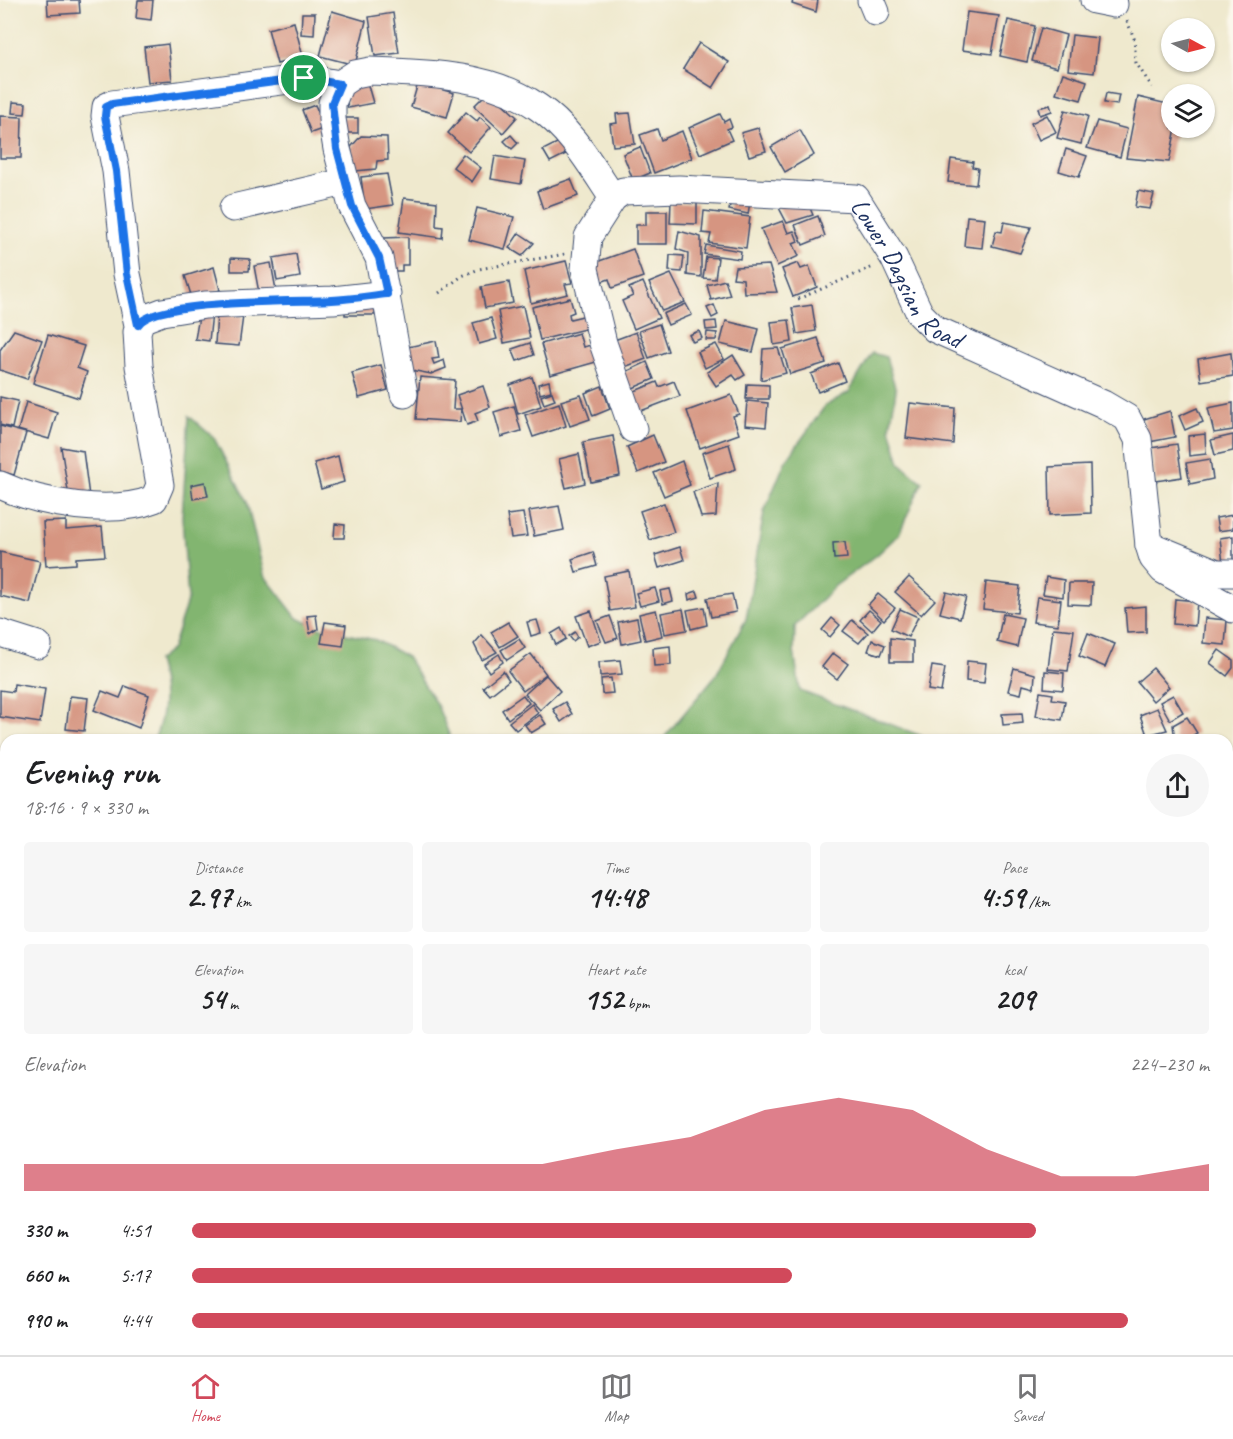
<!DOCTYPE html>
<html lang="en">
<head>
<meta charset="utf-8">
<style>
	body { margin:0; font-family:Caveat,sans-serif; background:#f6f6f6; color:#202124; height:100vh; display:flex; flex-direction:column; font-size:22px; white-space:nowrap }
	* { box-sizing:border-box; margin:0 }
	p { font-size:20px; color:#757577 }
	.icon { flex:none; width:33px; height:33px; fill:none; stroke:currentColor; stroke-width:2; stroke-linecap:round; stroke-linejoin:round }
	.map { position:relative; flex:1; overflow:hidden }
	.details { position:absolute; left:0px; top:734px; width:1233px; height:622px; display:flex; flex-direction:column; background:#fff; border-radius:18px 18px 0 0; box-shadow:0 2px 4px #0004 }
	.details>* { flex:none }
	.needle { width:39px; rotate:97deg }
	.buttons { position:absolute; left:1161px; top:18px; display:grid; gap:12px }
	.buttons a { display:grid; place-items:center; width:54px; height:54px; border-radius:50%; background:#fff; box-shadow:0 2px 4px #0004; font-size:30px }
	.pin { position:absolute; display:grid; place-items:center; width:51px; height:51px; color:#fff; margin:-26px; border:3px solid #fff; border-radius:50%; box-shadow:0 2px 6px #0007 }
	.round { display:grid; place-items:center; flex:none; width:63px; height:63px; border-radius:32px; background:#f6f6f6 }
	.summary { display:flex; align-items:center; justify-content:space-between; height:102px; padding:0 24px }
	h1 { font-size:33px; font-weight:700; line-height:45px }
	.metrics { display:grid; grid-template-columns:repeat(3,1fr); gap:9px; height:102px; padding:6px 24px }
	.metrics div { display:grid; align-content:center; border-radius:6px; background:#f6f6f6; text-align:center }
	.metrics b { font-size:30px; font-weight:700 }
	.metrics small { font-size:16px; font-weight:400 }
	.metrics p { font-size:16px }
	.chart { height:168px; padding:12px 24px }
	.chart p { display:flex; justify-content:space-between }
	.chart svg { width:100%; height:108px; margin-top:6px; fill:#d1495b; opacity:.7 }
	ul { padding:0 24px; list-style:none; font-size:20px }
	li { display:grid; grid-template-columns:96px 72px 1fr; align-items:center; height:45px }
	li i { height:15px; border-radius:8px; background:#d1495b }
	.dock { display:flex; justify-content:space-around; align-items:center; height:84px; border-top:2px solid #e0e0e0; background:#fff; font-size:16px; color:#757577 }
	.dock a { display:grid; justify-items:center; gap:3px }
	.dock .selected { color:#d1495b }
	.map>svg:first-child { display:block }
</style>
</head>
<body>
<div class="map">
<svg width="1233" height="1355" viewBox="0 0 1233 1355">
	<rect width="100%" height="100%" fill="#fbf7ec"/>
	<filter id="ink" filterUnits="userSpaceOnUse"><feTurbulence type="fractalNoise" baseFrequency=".0167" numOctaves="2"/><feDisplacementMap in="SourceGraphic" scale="12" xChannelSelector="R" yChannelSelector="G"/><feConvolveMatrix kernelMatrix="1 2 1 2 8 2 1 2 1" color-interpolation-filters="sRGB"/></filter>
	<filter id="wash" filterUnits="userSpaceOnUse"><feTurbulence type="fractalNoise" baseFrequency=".008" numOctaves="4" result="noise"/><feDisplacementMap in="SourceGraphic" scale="24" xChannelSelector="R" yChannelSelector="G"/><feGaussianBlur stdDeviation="1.35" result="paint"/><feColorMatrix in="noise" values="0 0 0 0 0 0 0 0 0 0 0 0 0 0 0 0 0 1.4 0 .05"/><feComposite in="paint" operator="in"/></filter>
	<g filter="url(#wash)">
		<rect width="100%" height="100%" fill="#efe9ce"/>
		<g fill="#82b56f" stroke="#4e7266" stroke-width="1.5">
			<path d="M872 353 886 357 896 390 890 428 900 463 922 482 899 534 877 555 835 586 795 626 794 651 800 691 930 739 662 740 716 675 746 619 764 512 785 462 825 406 849 392Z"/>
			<path d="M189 416 214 438 247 502 264 575 297 618 326 630 376 640 407 657 437 705 451 739 154 740C166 712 165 689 157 661L172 649 188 598 182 517Z"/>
			<path d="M1227 869 1233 873V1355H792L789 1350H1227Z"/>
			<path d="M0 1327 6 1328V1350H54L55 1355H0Z"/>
			<path d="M144 1350H554L561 1355H139Z"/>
		</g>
		<g id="blocks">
			<g fill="#d69581">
				<path d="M47 0H79L80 13 48 15Z"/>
				<path d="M138 0H153L151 20 136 18Z"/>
				<path d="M793 0H818L816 12 792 4Z"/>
				<path d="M332 11 366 21 355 65 320 56Z"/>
				<path d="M967 12 999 16 992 54 962 50Z"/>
				<path d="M302 13H315L314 35 301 34Z"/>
				<path d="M393 13 399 53 375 56 369 17Z"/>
				<path d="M1008 20 1035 26 1027 62 1000 56Z"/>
				<path d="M294 22 303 57 277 64 268 29Z"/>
				<path d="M1041 28 1066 35 1057 68 1032 61Z"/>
				<path d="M1072 35 1098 38 1094 73 1068 70Z"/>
				<path d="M699 43 729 62 713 88 683 69Z"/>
				<path d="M168 44 172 80 148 82 144 47Z"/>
				<path d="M1063 73 1087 81 1081 100 1056 93Z"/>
				<path d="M367 82 373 103 348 108 344 87Z"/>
				<path d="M418 83 454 93 447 117 411 107Z"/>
				<path d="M489 91 517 117 503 133 474 106Z"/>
				<path d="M1106 93 1119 95 1117 105 1104 103Z"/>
				<path d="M1138 97 1172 105V128H1176L1169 162 1126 158Z"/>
				<path d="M13 102 26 103 25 114 12 113Z"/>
				<path d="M315 105 325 128 311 133 302 110Z"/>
				<path d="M1050 105 1052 111 1040 115 1038 108Z"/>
				<path d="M1065 110 1088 116 1081 144 1057 138Z"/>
				<path d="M466 112 477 121 480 117 491 127 469 152 448 133Z"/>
				<path d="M630 113 635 144 613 146 610 124 617 123 616 114Z"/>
				<path d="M720 114 724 122 729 119 732 127 727 129 732 140 700 154 689 128Z"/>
				<path d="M1047 115 1056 132 1039 140 1031 123Z"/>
				<path d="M0 116 22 117 21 158H0Z"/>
				<rect x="341" y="118" width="17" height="15"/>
				<path d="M1097 121 1127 129 1120 157 1087 148Z"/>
				<path d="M758 128 766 151 749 156 741 133Z"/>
				<path d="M657 129 661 140 682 131 692 158 654 173 640 135Z"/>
				<path d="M800 130 814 155 785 172 771 147Z"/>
				<path d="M511 135 518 143 512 149 504 141Z"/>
				<path d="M361 136 387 137 388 160 377 161 376 169 355 171 351 147Z"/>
				<path d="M559 142 566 154 550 162 543 150Z"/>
				<path d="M640 147 650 173 633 180 623 154Z"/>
				<path d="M1066 149 1087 156 1079 177 1059 171Z"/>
				<path d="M463 154 481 168 472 182 453 167Z"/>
				<path d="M495 156 525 161 521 184 491 179Z"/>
				<path d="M951 159 973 162 972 167 978 168 976 185 948 182Z"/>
				<path d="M387 174 393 205 365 209 361 177Z"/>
				<path d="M571 179 578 196 543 209 537 191Z"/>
				<path d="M1138 191 1154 194 1150 209 1135 207Z"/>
				<path d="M404 198 437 202 436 226 443 227 442 238 399 232Z"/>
				<path d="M731 201 750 202 748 214 729 210Z"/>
				<path d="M671 202H697V224L670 223Z"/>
				<path d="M777 204 809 206 813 215 787 223Z"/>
				<path d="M477 208 514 217 505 249 469 240Z"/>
				<path d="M646 211H667V244H636V225H646Z"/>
				<path d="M704 211 750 217 746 248 709 243 711 234 702 233Z"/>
				<path d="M818 216 825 236 803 245 795 225Z"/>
				<path d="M967 216 985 218 982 248 964 246Z"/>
				<path d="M783 221 788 233 794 231 798 241 793 243 799 256 777 266 761 229Z"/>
				<path d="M1004 222 1031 227 1020 253 992 246 996 231 1002 232Z"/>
				<path d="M679 231 701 237V277L687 275 688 253 676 249Z"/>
				<path d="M519 233 534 243 522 256 509 248Z"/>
				<path d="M408 237V265H402V271H393L384 238Z"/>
				<path d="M706 245 741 251 740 259 704 254Z"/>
				<path d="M633 249 643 277 612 288 609 279 598 283 591 264Z"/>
				<path d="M296 254 300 277 277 281 273 258Z"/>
				<path d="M670 255 684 256 682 272 669 271Z"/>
				<path d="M706 257 718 258 715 279 703 278Z"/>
				<path d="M231 258 250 259 249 271H231Z"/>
				<path d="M566 261 572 283 565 284 568 294 531 303 524 271Z"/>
				<path d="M271 263 276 290 259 293 254 266Z"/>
				<path d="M798 263 801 269 809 266 817 287 793 297 782 269Z"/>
				<path d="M769 265 777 292 744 293 743 279 733 278 735 267Z"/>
				<path d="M214 267 220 290 192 298 185 276Z"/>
				<path d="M671 274 685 302 662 311 649 283Z"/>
				<path d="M725 280 730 295 711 300 707 285Z"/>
				<path d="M509 282 513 303 485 308 481 287Z"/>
				<path d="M643 282 659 318 634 329 622 301 633 296 629 288Z"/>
				<path d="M570 298 574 312 569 314 570 319 587 315 589 328 540 340 532 307Z"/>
				<rect x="345" y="302" width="30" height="13"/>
				<path d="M686 304 692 315 668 325 663 314Z"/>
				<path d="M714 305 718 315 712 318 707 308Z"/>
				<path d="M812 305 816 331 797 334 792 308Z"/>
				<path d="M523 306 530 338 504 343 498 311Z"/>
				<path d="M200 311 212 313 209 341 195 339Z"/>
				<path d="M217 314 243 316 239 346 215 344Z"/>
				<path d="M491 318 497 339 479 344 473 323Z"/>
				<path d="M789 320 792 342 774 345 771 322Z"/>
				<path d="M716 321 717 329 706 330 705 322Z"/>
				<path d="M726 321 759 329 753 352 720 344Z"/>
				<path d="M659 324 668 351 649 358 639 331Z"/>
				<path d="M14 330 42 340 27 379 0 370V350Z"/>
				<path d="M699 331 702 338 693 342 689 335Z"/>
				<path d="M636 332 646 359 619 369 609 342Z"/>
				<path d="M707 332 717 333 716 340H706Z"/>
				<path d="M579 333 583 347 591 345 596 362 550 375 541 344Z"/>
				<path d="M48 335 84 346 77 368 87 372 79 398 33 383Z"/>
				<path d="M818 338 826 363 790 374 782 349Z"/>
				<path d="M436 341 439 358 432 359 434 364 444 360 446 368 431 374 406 369 403 348Z"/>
				<path d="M530 343 534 355 517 361 512 349Z"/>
				<path d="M716 344 724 359 705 368 698 352Z"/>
				<path d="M778 348 786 373 761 380 763 349Z"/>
				<path d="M1231 353 1233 376 1201 381 1198 359Z"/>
				<path d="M733 355 745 375 737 380 733 375 716 386 707 372Z"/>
				<path d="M647 362 654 379 626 391 619 375Z"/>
				<path d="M838 363 845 381 818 392 811 374Z"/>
				<path d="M381 365 388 390 359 398 352 373Z"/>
				<path d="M420 377 455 380 453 409H461L460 422 416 419Z"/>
				<path d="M532 377 541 406 518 414 510 385Z"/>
				<path d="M549 381 551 391 540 394 538 384Z"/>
				<path d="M674 381 680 396 638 412 630 393 657 382 659 387Z"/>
				<path d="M747 384 769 385V399H746Z"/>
				<path d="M483 386 490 407 475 413 478 421 467 425 457 395Z"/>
				<path d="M602 386 610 409 593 416 585 393Z"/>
				<path d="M552 392 555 400 544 404 541 396Z"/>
				<path d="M581 395 590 419 570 426 561 401Z"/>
				<path d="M731 395 739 414 733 416 739 434 700 448 687 411Z"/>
				<path d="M0 397 18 401 12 428 0 425Z"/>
				<path d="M747 401 768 403 766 427 745 425Z"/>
				<path d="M26 402 57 412 49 439 18 430Z"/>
				<path d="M559 403 566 426 533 437 525 415Z"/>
				<path d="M910 403 955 408 953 444 906 438Z"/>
				<path d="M1233 403V430L1214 433 1208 408Z"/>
				<path d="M514 406 521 431 501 437 494 412Z"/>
				<path d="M1197 408 1203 422 1185 430 1179 416Z"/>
				<path d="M1170 411 1175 437 1144 443V419Z"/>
				<path d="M0 426 26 433 14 475 0 471Z"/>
				<path d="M1205 434 1206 454 1189 456 1188 436Z"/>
				<path d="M653 435 664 462 638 473 627 447Z"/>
				<path d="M1233 435V451L1215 455 1211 440Z"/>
				<path d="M613 436 620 476 591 482 583 442Z"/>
				<path d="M729 444 736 469 710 478 702 453Z"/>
				<path d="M1177 444 1182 477 1156 481 1151 448Z"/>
				<path d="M61 447 83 451 89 496 69 497Z"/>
				<path d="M579 454 585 483 566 488 559 459Z"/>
				<path d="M338 456 344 482 321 489 314 463Z"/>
				<path d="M1210 459 1213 479 1190 484 1186 463Z"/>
				<path d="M682 461 690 485 664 496 654 473Z"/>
				<path d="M1090 465 1091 513 1050 515 1049 467Z"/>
				<path d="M205 482 208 496 193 499 191 485Z"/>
				<path d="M718 483 716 516 701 517 693 492Z"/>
				<path d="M664 503 674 532 650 540 640 511Z"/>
				<path d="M559 506 564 530 534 536 529 511Z"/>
				<path d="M523 513 527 536 511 538 507 515Z"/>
				<path d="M1233 515V529L1218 531 1216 518Z"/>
				<path d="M66 521V530L102 527 105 556 76 558V564L46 566 43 522Z"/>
				<path d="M335 524 345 525 344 538H334Z"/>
				<path d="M1233 536V561L1223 563 1220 538Z"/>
				<path d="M845 542 847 558 834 559 833 543Z"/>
				<path d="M680 547 684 560 659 568 655 555Z"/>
				<path d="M0 552 40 561 30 603 0 596Z"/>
				<path d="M593 552 597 566 576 572 572 559Z"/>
				<path d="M629 571 635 607 610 611 604 576Z"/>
				<path d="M909 577 935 600 921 615 895 592Z"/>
				<path d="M1046 577 1064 580 1063 597 1043 594Z"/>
				<path d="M986 582 1020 586 1017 613 983 609Z"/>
				<path d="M1069 583H1092L1091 605 1068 604Z"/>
				<path d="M655 588 659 601 640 606 636 593Z"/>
				<path d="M670 589 673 601 663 604 660 591Z"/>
				<path d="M697 591 699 597 689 600 688 594Z"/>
				<path d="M946 592 966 597 960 618 940 613Z"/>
				<path d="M732 594 736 612 711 617 707 598Z"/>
				<path d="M878 594 895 608 884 620 868 605Z"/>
				<path d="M1037 597 1061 600 1058 625 1033 622Z"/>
				<path d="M1175 599 1197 601 1195 626 1173 624Z"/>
				<path d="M1146 606V632L1127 633 1125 608Z"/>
				<path d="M704 607 707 625 691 629 687 610Z"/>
				<path d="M683 609 687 630 665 634 661 613Z"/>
				<path d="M900 609 918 617 908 637 891 629Z"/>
				<path d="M656 610 662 636 645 640 639 614Z"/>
				<path d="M869 610 881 620 872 631 860 620Z"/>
				<path d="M591 611 601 641 587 646 576 616Z"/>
				<path d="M1003 614 1023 618 1017 647 997 642Z"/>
				<path d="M316 615 318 629 310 634 307 616Z"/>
				<path d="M610 616 618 638 606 642 597 621Z"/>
				<path d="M637 618 641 640 622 644 618 622Z"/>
				<path d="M832 618 840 625 830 637 822 630Z"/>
				<path d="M1205 618 1227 620 1225 645 1203 643Z"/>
				<path d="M537 620 541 633 531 636 527 622Z"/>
				<path d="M852 620 868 633 859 643 843 631Z"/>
				<path d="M325 622 346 625 343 646 321 643Z"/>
				<path d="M508 622 518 636 500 647 491 632Z"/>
				<path d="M561 628 566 639 556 645 551 634Z"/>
				<path d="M1053 628 1074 630 1068 671 1048 669Z"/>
				<path d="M575 632 578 637 573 641 569 636Z"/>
				<path d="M1088 633 1115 644 1105 667 1079 656Z"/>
				<path d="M482 635 497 652 482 660 474 644Z"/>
				<path d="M890 638 913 641V662H890Z"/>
				<path d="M519 639 525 648 507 660 501 650Z"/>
				<path d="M872 640 885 645 881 655 868 651Z"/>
				<path d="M670 646 671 665 654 666 653 648Z"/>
				<path d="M1219 650 1233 660V668L1227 676 1210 663Z"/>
				<path d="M833 653 848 664 837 679 822 667Z"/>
				<path d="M499 654 503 662 489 672 484 664Z"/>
				<path d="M531 654 546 674 523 691 508 671Z"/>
				<path d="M620 660 622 674 600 676 599 662Z"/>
				<path d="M967 661 986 663 984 683 966 681Z"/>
				<path d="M932 666 945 668 941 692 928 690Z"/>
				<path d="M1014 668 1035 674 1034 688 1023 685 1021 694 1008 691Z"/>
				<path d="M1153 668 1169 687 1153 701 1137 682Z"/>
				<path d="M503 671 509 680 490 695 483 687Z"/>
				<path d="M1045 671 1064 673 1063 690 1044 688Z"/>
				<path d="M546 675 560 691 540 710 525 694Z"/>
				<path d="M611 678 613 693 602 694 601 679Z"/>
				<path d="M14 684 45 689 40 723 0 717V690L13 692Z"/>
				<path d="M125 686 149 695 139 728 94 710 102 691 120 698Z"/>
				<path d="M1040 692 1053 694 1052 699 1065 701 1062 720 1036 716Z"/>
				<path d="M523 695 529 703 508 719 502 710Z"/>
				<path d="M1173 695 1183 712 1170 720 1160 702Z"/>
				<path d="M70 696 88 698 84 731 66 729Z"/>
				<path d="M565 702 572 714 561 722 553 709Z"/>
				<path d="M532 704 538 713 516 730 509 722Z"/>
				<path d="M1157 708 1167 730 1147 735 1140 715Z"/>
				<path d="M1022 713 1023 723 1003 725 1002 714Z"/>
				<path d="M540 715 546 724 531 733 525 725Z"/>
				<path d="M1187 717 1197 733 1185 740H1175L1173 725Z"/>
			</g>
		</g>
	</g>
	<g filter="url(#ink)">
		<use href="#blocks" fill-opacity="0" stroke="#3b4b6f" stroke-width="1.5"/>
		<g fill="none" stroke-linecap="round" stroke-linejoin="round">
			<defs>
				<g id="minor">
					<path d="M871 0 876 12"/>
					<path d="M1094 0 1114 4"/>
					<path d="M233 208 345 182"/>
					<path d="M138 325 127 274 116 171 105 116 106 107 112 104 304 78 340 84"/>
					<path d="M404 394 379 258 352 206 337 149 332 119V103L340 84 355 74 370 71C426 73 490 74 538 107 570 128 592 167 613 198"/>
					<path id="s1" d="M633 429 603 343 585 269 588 237 613 198 623 191 679 189 856 198 894 258 920 314 935 329 1103 404 1127 418 1138 439 1149 545 1153 558 1163 570 1233 609"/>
					<path d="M0 485C41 504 112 516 154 499L160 485 139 366 137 332 141 320 162 312 205 305 333 300 387 294"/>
					<path d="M1149 545 1217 573H1233"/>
					<path d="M0 633 38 645"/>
				</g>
			</defs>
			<use href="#minor" stroke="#3b4b6f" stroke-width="29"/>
			<g stroke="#3b4b6f" stroke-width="3" stroke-dasharray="1.5 4.5" stroke-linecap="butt">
				<path d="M1127 21 1134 38 1136 63 1152 87"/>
				<path d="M439 293 462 276 479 269 565 254"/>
				<path d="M798 299 873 267"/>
			</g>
			<use href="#minor" stroke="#fff" stroke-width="27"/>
		</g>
	</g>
	<g fill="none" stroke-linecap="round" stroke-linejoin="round" filter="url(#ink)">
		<defs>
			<path id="route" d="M304 78 340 84 332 103 337 149 352 206 379 258 387 294C369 296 350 299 332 300 298 302 154 299 138 325L127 274 116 171 105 116 106 107 112 104Z"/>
		</defs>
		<use href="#route" stroke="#fff" stroke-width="12"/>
		<use href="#route" stroke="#1a73e8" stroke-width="8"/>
	</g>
	<g text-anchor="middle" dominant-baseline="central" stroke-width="5" stroke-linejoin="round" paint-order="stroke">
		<g font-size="26" fill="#1b2f5e" stroke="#fbf7ec">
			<text stroke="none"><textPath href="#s1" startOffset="584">Lower Dagsian Road</textPath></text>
		</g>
	</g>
</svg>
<div class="buttons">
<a><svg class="needle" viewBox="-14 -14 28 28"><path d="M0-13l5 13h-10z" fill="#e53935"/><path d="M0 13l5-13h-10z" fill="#757577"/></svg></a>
<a><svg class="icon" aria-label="layers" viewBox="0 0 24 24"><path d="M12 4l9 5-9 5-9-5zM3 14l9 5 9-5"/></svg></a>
</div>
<div class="pin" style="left:304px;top:78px;background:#1e9e55"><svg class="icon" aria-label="arrive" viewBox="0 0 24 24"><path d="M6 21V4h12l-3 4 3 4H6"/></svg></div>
<section class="details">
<div class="summary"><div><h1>Evening run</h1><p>18:16 · 9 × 330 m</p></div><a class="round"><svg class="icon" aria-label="share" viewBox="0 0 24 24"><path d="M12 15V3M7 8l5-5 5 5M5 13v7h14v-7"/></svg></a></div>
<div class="metrics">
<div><p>Distance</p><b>2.97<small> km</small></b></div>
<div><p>Time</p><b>14:48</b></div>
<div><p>Pace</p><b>4:59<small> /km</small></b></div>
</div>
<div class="metrics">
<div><p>Elevation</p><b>54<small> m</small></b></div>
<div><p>Heart rate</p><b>152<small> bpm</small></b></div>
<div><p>kcal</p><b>209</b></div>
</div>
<div class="chart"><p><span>Elevation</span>224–230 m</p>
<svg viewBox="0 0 160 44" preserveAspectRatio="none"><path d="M0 44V33L10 33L20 33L30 33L40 33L50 33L60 33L70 33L80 27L90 22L100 11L110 6L120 11L130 27L140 38L150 38L160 33V44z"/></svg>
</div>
<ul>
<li><b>330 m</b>4:51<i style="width:83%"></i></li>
<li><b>660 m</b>5:17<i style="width:59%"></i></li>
<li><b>990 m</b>4:44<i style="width:92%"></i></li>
</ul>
</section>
</div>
<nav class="dock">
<a class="selected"><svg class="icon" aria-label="home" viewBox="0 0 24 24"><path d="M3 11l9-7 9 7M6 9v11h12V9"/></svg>Home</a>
<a><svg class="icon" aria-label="map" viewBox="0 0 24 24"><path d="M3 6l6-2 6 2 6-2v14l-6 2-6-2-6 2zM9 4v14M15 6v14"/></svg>Map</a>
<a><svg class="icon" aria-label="saved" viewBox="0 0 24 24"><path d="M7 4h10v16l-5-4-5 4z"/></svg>Saved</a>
</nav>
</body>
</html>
